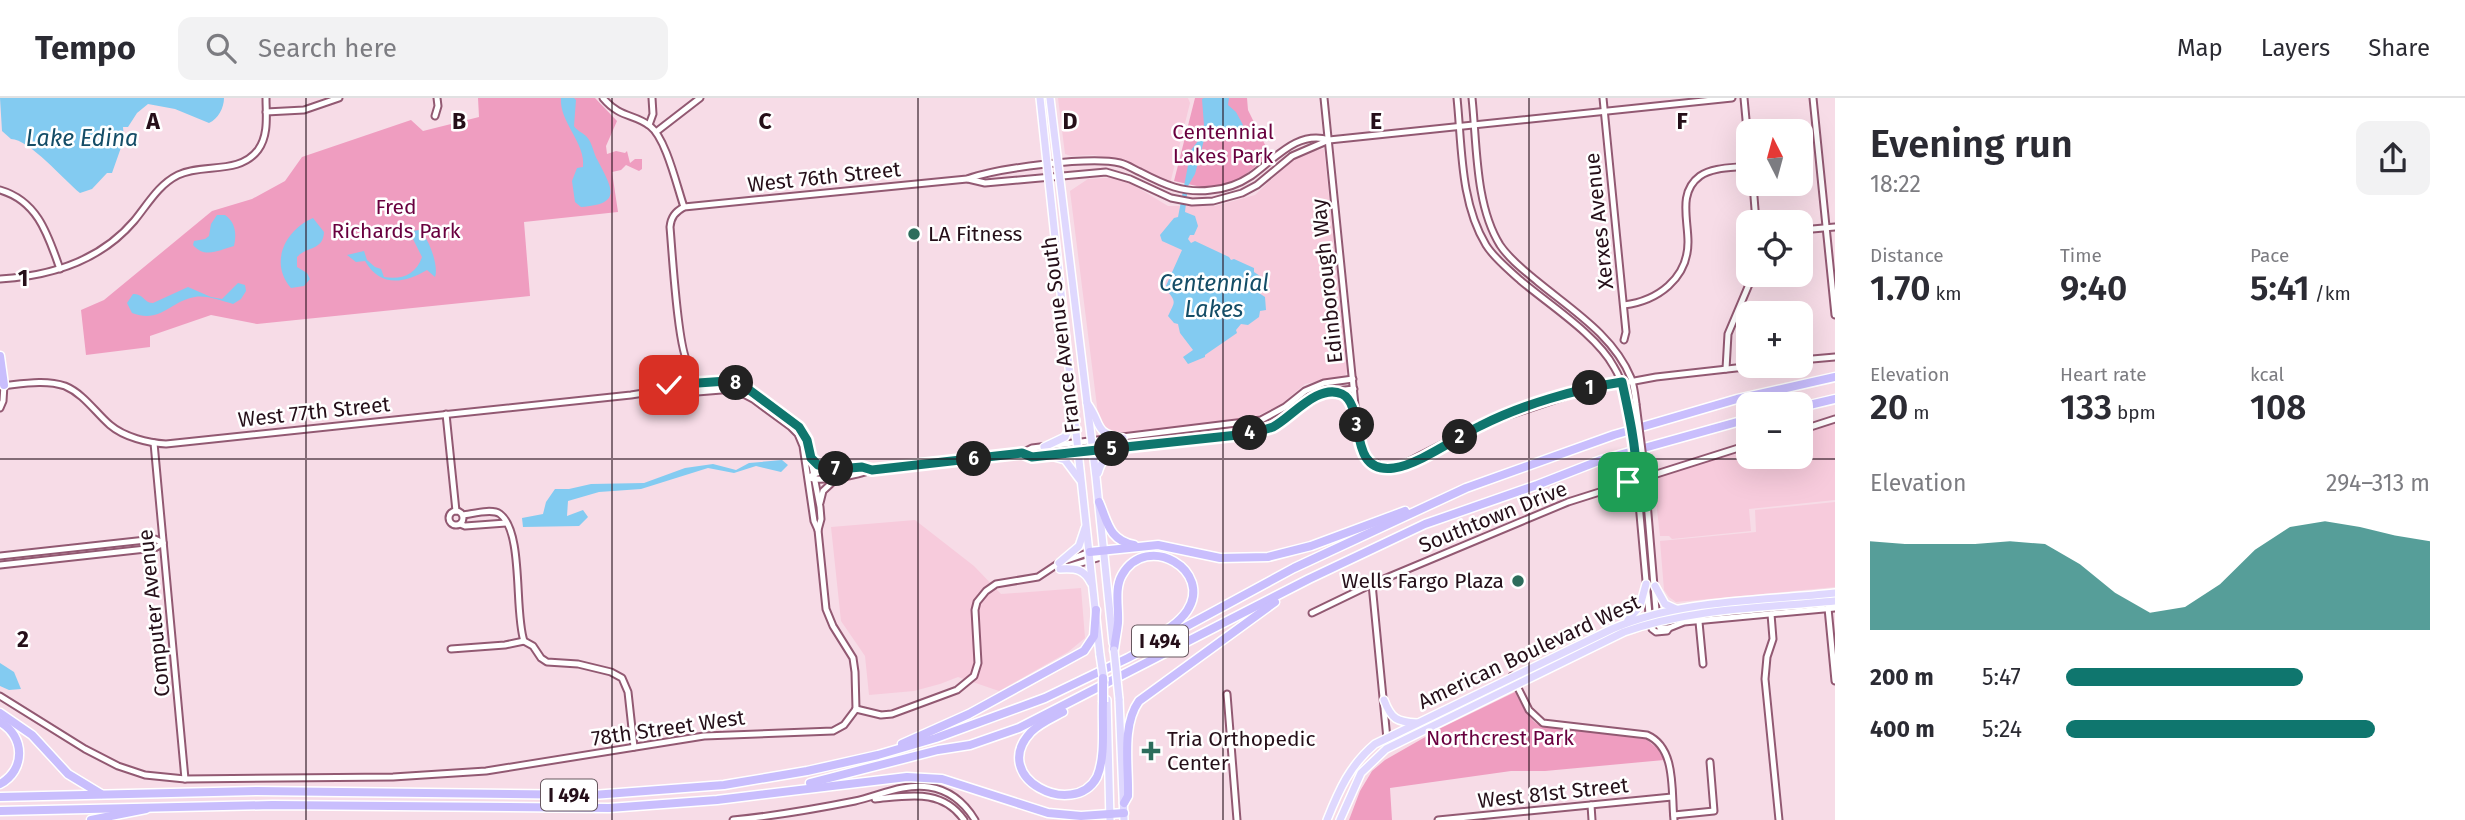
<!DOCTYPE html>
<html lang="en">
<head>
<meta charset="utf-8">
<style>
	body { margin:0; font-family:"Fira Sans",sans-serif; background:#f2f2f3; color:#2b2b33; height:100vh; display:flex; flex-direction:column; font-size:26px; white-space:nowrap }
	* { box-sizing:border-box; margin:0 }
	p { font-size:23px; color:#7c7c81 }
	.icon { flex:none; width:38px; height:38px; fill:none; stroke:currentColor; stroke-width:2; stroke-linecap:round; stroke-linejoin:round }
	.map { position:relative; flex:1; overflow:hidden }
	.sheet { display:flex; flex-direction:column; background:#fff; width:630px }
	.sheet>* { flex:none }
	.needle { width:46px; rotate:354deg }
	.tools { position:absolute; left:1736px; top:21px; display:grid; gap:14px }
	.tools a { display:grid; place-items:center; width:77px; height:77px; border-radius:14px; background:#fff; box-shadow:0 7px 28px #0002; font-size:35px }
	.pin { position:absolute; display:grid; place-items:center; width:60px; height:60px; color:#fff; margin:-30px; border-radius:14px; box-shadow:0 4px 10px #0006 }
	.km { position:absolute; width:35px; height:35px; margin:-18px; border-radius:50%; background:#222; color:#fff; font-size:19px; line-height:35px; text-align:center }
	.round { display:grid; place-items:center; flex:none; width:74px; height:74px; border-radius:14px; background:#f2f2f3 }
	.headline { display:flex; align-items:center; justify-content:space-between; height:119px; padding:0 35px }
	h1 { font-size:38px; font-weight:600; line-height:52px }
	.metrics { display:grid; grid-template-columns:repeat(3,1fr); gap:10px; height:119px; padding:7px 35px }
	.metrics div { display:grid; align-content:center }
	.metrics b { font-size:35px; font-weight:600 }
	.metrics small { font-size:19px; font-weight:400 }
	.metrics p { font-size:19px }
	.chart { height:196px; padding:14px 35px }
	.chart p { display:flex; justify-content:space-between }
	.chart svg { width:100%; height:126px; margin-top:7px; fill:#0f766e; opacity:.7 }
	ul { padding:0 35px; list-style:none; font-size:23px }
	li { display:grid; grid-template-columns:112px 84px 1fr; align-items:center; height:52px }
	li i { height:18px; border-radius:9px; background:#0f766e }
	header { display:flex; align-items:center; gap:42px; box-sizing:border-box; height:98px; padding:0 35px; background:#fff; border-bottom:2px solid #e1e1e2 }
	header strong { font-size:33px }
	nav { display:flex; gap:38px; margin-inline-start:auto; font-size:24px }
	.search { width:490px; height:63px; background:#f2f2f3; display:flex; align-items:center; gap:18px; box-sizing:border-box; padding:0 24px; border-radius:14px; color:#7c7c81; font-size:26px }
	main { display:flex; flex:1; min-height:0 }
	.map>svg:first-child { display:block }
</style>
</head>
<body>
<header>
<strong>Tempo</strong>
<div class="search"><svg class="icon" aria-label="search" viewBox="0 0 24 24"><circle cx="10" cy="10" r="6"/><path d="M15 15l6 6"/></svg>Search here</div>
<nav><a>Map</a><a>Layers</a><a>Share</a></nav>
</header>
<main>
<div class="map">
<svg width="1835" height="722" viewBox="0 0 1835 722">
	<rect width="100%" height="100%" fill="#f7dce7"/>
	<g fill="#f7cbdc">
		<path d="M1058 0H1188L1190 5 1170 86 1127 65 1094 57 1071 58 1065 56Z"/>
		<path d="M1324 51 1347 273 1345 278 1305 286 1280 307 1248 322 1117 335 1107 334 1099 324 1070 93 1088 81 1120 79 1168 108H1215L1255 97 1294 60 1313 52Z"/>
		<path d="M1835 326V402L1749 411 1751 433 1672 441 1669 438H1660L1654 385 1660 378 1748 352V359H1801V336Z"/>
		<path d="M1835 404V489L1676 504 1669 499 1664 492 1660 443 1756 434 1755 412Z"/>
		<path d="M915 422 974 468 1001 496 1081 490 1085 540 1068 554 999 593 958 579 940 586 914 593 869 597 865 558 841 523 831 429Z"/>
	</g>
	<g fill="#ef9dc0">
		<path d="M478 0H595L617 23 606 48 607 56 616 53 625 55 627 53 630 65 635 61H642V71L639 73 626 67 621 72 612 74 618 114 524 124 530 198 257 226 211 217 150 238V249L86 257 81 212 104 202 212 113 252 101 285 83 302 59 411 22 423 33 479 19Z"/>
		<path d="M1195 0H1247L1248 12 1270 57 1236 84 1206 90 1174 83Z"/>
		<path d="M1515 594C1522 607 1527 621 1541 628L1646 641 1658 651 1664 662 1545 673H1511L1390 690 1392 722H1349L1360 693 1372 673 1385 662 1441 630Z"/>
	</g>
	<g fill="#83cbf1">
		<path d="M0 0H224C224 10 218 21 209 25L175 11 148 6 137 15 128 29H123L124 41 112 75H107L92 91 80 95C65 83 29 41 11 41L2 33Z"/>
		<path d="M561 0H574L576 2 574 28C577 33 582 34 586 38 593 45 593 55 598 63 613 92 622 106 581 109L575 104 572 83 577 70 583 69C586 45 559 24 561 0Z"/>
		<path d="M1204 0H1229L1228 7 1236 14 1243 27 1238 34 1229 31 1225 33 1224 38 1211 37 1204 42 1195 76 1188 88 1185 114 1195 118 1198 128 1194 137H1190L1188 141 1191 145 1195 143 1229 159 1231 162 1234 161 1254 170V174L1260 178 1263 188 1259 190V195L1265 199 1266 212 1260 213 1259 219 1248 227 1241 226 1236 232 1237 235 1205 257V259L1188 266 1183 259 1193 252 1180 235 1178 226 1174 225 1168 218C1176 202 1176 204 1165 190L1182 152 1162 143 1160 137 1174 120 1178 119 1191 52 1198 43 1204 27 1202 1Z"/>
		<path d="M217 117H225C235 124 237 135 234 148 219 152 205 161 193 147L194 143 205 141 209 138 211 126Z"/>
		<path d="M313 120 324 134C323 153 307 148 297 159V169L307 175 310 181 304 188 291 190C269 165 285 132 313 120Z"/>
		<path d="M419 132C429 139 439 169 435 179L427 172C403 186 380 189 365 163L356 164 347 157 364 153 367 162 375 169 381 171 384 179C401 182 416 177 422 159L411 137 413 133Z"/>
		<path d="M238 185 245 187 246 193 241 201 233 206C222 203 207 197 195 199 170 203 161 226 132 215L127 205 133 196C143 195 144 205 153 205L188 189 211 199 222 201Z"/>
		<path d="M782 362 788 367 781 374 756 368 734 375 708 370 641 391 599 394 568 403 567 418 583 412 588 419 579 428 523 429 522 420 543 416 546 404 555 391H569L591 386 644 385 685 370 713 366 736 372 749 365Z"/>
		<path d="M0 565 14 574 21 591 9 592 0 588Z"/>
	</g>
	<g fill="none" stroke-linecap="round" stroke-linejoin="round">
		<defs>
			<g id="minor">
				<path d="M603 0C621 21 633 15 650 28 666 40 677 89 684 109"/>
				<path d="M1324 0 1358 337 1361 350 1368 361 1385 370H1396L1480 327 1581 293 1656 279 1754 268"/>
				<path d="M1457 0C1462 48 1460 104 1486 147 1494 160 1508 171 1520 182 1548 206 1597 237 1614 269 1625 287 1629 309 1631 330"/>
				<path d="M1472 0C1477 46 1475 107 1500 147 1510 162 1525 173 1538 184 1572 212 1614 238 1631 280 1634 288 1635 298 1636 306"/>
				<path d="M1603 0 1626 234 1624 242"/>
				<path d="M1744 0 1748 43"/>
				<path d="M1813 0 1835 217"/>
				<path d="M266 14 304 12 339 0"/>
				<path d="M435 18 438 8 437 0"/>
				<path d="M649 27 653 16 652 0"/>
				<path d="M656 34 700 0"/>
				<path d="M968 81 985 85 1106 74 1130 81 1171 100 1192 104 1213 103 1242 95 1257 87 1292 58 1329 42"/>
				<path d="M1753 86 1756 124"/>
				<path d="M0 92C38 103 48 137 60 171"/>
				<path d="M1801 132 1835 129"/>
				<path d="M0 181C51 178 100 163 134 123 148 106 158 87 178 77 203 65 239 77 258 52 269 37 266 17 266 0"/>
				<path d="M1624 207C1657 203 1688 181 1688 144 1688 121 1678 94 1700 78 1713 69 1733 70 1748 68"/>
				<path d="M685 262 682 267 683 280 687 285"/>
				<path d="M1801 262 1835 259"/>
				<path d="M1726 271 1728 236 1753 177"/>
				<path d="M0 288C21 286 45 281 65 288 84 296 95 314 110 327 124 339 148 345 166 346L631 297 650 294 658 288 727 283 735 285 753 294 799 329 807 342 820 409 821 421 818 432 826 511 833 528 853 560 855 574 856 611"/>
				<path d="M650 294 660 297 734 291 753 301 791 329 798 336 803 348 814 423 818 432"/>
				<path d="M1331 294C1342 296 1349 299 1353 309"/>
				<path d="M687 295C687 284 690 277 689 266 678 256 672 151 670 129 671 119 675 114 684 109L967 81C998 70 1090 58 1120 65 1128 67 1133 71 1140 74 1163 86 1184 96 1211 92 1225 91 1239 86 1251 78 1275 61 1297 32 1329 42L1732 0"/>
				<path d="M0 310 3 303 4 287"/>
				<path d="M446 316 456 413"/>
				<path d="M1801 332 1835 321"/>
				<path d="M154 345 185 681"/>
				<path d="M1022 355 1032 359 1247 336 1273 328 1326 294 1354 291"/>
				<path d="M812 362 818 367 831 370"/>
				<path d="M1644 368 1657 524 1660 530H1669"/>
				<path d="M1636 372 1649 516 1652 531 1656 534 1667 533 1669 530 1684 524 1835 510"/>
				<path d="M811 378C825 370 854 367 870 371"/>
				<path d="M809 380C823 384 858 377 871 372L1022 355 1032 350 1261 322 1285 309 1305 293 1324 285 1353 281"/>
				<path d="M820 405 823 393 837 380"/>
				<circle cx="456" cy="420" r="7"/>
				<path d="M463 417C472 416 492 410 500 416 524 434 514 514 524 543L533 548 541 560 547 564 578 566 611 574 622 580 628 594 634 649"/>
				<path d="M460 426 465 428 506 425"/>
				<path d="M0 458 155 441 163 445"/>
				<path d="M0 467 155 450 163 445"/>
				<path d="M1064 470 1104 458"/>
				<path d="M1828 510 1835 583"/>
				<path d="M1312 515 1372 486"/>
				<path d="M1771 516 1773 541 1767 559 1765 581 1779 722"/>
				<path d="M1699 524 1703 566"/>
				<path d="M451 551 505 547 524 543"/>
				<path d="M1512 578 1529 612 1543 625 1647 637C1677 650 1671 694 1674 722"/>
				<path d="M1227 596 1237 722"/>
				<path d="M0 598 85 651 118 668 145 677 185 681 393 679 486 673 704 638 833 633 844 627 856 611"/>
				<path d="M856 611 881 617 892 616 957 592 974 578 978 565 975 512 977 504 986 493 996 486 1038 479 1059 465 1090 454"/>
				<path d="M1387 641 1372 486 1568 404 1748 347"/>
				<path d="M875 701C908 698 942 690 964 722"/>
				<path d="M1591 707 1592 722"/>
				<path d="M1674 717 1714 713 1710 664"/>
				<path d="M733 722C774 718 815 711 855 703 878 698 904 685 929 689 949 692 964 704 975 722"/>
				<path d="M1438 722 1672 699"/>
			</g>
			<g id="major">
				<path d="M1040 0 1100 557"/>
				<path d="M1050 0 1096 379 1113 545"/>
				<path d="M1087 305C1103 326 1092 335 1123 340"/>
				<path d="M1044 349 1065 339 1074 320"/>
				<path d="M1047 357 1065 362 1080 382"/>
				<path d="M1098 375C1102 361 1108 355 1121 350"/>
				<path d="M1059 465 1079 448 1085 430"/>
				<path d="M1060 471C1076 470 1084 471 1091 485"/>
				<path d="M1655 488 1665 506 1676 511"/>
				<path d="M1628 522 1640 508 1646 486"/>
				<path d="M1119 601 1124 722"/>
				<path d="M1107 602 1110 722"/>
				<path d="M1384 602C1391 621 1397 624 1417 625"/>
				<path d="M1327 722C1339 692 1350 667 1375 646L1612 531C1680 501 1762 503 1835 495"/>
				<path d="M1340 722 1361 675 1386 651 1624 534C1691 510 1765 510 1835 503"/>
			</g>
			<g id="highway">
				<path d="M0 258 4 287"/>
				<path d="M1801 309 1835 301"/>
				<path d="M1099 404C1108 425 1109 442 1134 447"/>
				<path d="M1090 454 1158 447 1220 460 1268 459 1311 448 1405 413"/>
				<path d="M1114 552C1115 543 1117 534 1118 525 1119 510 1114 491 1122 477 1147 433 1214 473 1187 513 1176 529 1156 538 1140 549"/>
				<path d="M1063 614C1052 620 1040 625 1031 634 988 680 1074 722 1097 679 1106 658 1102 627 1103 604"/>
				<path d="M0 615 32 637 68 676 101 696"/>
				<path d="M0 624C25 638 26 672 0 686"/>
				<path d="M902 646 969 616 1084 553 1094 538 1096 512"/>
				<path d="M810 685 938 652 970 647 1019 630 1309 481 1425 426 1537 387 1601 362 1748 321"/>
				<path d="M0 699 257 693 593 697 724 687 807 673 878 657 936 640 1045 600 1128 560 1294 470 1466 390 1614 337 1737 301 1835 279"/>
				<path d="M1124 705 1128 698C1129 669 1121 628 1139 603L1275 504"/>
				<path d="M0 713 272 707 609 710 717 702 907 679 942 681 1048 715 1081 718 1124 715"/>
				<path d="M91 722 146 711"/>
			</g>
		</defs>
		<use href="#minor" stroke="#925972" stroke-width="9"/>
		<use href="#major" stroke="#fff" stroke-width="10"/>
		<use href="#highway" stroke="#fff" stroke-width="11"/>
		<use href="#minor" stroke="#fff" stroke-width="5"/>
		<use href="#major" stroke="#dfd8fe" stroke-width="7"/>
		<use href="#highway" stroke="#c9befd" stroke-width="8"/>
		<defs>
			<g id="minor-bridge">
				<path d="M1636 306 1644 368"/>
				<path d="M1631 330 1636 372"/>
			</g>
			<g id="major-bridge">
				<path d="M1114 552 1119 601"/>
				<path d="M1100 557 1104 584"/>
			</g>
			<path id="highway-bridge" d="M1103 604V580"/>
		</defs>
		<use href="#minor-bridge" stroke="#925972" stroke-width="9" stroke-linecap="butt"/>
		<use href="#major-bridge" stroke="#fff" stroke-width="10" stroke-linecap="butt"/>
		<use href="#highway-bridge" stroke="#fff" stroke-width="11" stroke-linecap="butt"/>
		<use href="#minor-bridge" stroke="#fff" stroke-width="5"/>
		<use href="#major-bridge" stroke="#dfd8fe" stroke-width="7"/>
		<use href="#highway-bridge" stroke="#c9befd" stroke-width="8"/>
	</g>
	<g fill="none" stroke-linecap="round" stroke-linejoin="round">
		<defs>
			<path id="route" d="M669 287 727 283 744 288 799 329 807 342 811 360 818 367 838 371 862 369 872 372 1022 355 1032 359 1247 336C1256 334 1264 332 1273 329 1292 319 1318 285 1342 296 1367 308 1345 377 1394 370 1418 367 1457 339 1480 328 1521 307 1576 291 1622 284 1629 316 1636 348 1637 381L1628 384"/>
		</defs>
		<use href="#route" stroke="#fff" stroke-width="14"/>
		<use href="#route" stroke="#0f766e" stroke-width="9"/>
	</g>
	<path fill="none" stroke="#250f19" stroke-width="2" stroke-opacity="0.55" d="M306 0V722M612 0V722M918 0V722M1223 0V722M1529 0V722M0 361H1835"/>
	<g fill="#2d6d5c" stroke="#fff" stroke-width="2.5">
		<circle cx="914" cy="136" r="7"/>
		<circle cx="1518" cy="483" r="7"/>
		<path d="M1147.5 642.5h7v7h7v7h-7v7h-7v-7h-7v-7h7z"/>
	</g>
	<g text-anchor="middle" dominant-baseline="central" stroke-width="5" stroke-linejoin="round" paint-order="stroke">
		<g fill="#fff" stroke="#66575e" stroke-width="2">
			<rect x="1132" y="527.5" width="56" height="31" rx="5"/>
			<rect x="541" y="681.5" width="56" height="31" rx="5"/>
		</g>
		<g font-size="19" font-weight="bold" fill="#250f19">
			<text x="1160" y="543">I 494</text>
			<text x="569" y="697">I 494</text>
		</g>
		<g font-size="21" fill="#69003f" stroke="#fff">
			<text x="1223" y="34">Centennial<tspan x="1223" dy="24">Lakes Park</tspan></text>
			<text x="396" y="109">Fred<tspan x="396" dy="24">Richards Park</tspan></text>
			<text x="1500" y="640">Northcrest Park</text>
		</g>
		<g font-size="21" fill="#250f19" stroke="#fff">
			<text transform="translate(824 79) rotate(-6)">West 76th Street</text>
			<text transform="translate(1599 123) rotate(-96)">Xerxes Avenue</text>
			<text transform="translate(1327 183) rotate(-96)">Edinborough Way</text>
			<text transform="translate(1061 237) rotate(-97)">France Avenue South</text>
			<text transform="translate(314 314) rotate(-6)">West 77th Street</text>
			<text transform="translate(1493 419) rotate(-22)">Southtown Drive</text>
			<text transform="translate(154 515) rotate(-96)">Computer Avenue</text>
			<text transform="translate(1529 554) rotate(-25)">American Boulevard West</text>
			<text transform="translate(668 630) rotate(-8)">78th Street West</text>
			<text transform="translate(1553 695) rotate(-6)">West 81st Street</text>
		</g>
		<g font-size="21" fill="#250f19" stroke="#fff" text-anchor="start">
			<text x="928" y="136">LA Fitness</text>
			<text x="1504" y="483" text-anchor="end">Wells Fargo Plaza</text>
			<text x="1167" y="641">Tria Orthopedic<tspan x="1167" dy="24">Center</tspan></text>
		</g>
		<g font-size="23" font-style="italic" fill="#144d67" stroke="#fff">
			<text x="82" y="40">Lake Edina</text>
			<text x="1214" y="185">Centennial<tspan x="1214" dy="26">Lakes</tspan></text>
		</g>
	</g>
	<g font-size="23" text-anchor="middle" font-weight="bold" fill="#250f19" stroke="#fff" stroke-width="5" stroke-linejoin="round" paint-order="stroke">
		<text x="153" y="31">A</text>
		<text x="459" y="31">B</text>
		<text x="765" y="31">C</text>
		<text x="1070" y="31">D</text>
		<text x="1376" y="31">E</text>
		<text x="1682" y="31">F</text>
		<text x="23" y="188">1</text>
		<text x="23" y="549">2</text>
	</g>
</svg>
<div class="tools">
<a><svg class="needle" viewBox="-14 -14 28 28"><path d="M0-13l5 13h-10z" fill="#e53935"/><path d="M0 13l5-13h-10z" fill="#7c7c81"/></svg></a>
<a><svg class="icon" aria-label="locate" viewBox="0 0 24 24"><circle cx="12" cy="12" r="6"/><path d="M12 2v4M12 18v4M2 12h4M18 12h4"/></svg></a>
<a>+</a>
<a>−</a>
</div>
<div class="pin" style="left:1628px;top:384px;background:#1e9e55"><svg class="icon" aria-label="arrive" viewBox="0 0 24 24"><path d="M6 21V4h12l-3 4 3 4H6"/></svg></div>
<div class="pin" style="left:669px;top:287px;background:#d93025"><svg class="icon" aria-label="check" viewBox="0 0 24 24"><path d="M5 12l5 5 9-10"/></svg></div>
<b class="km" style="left:1590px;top:290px">1</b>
<b class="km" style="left:1460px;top:339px">2</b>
<b class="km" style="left:1357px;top:327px">3</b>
<b class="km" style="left:1250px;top:335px">4</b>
<b class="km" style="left:1112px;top:351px">5</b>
<b class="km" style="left:974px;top:361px">6</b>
<b class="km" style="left:836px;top:371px">7</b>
<b class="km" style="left:736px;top:285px">8</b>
</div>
<section class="sheet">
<div class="headline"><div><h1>Evening run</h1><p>18:22</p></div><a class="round"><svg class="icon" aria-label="share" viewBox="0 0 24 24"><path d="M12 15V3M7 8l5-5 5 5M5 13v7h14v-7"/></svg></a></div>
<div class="metrics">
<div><p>Distance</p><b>1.70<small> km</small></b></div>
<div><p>Time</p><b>9:40</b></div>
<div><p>Pace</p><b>5:41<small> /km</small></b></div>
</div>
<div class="metrics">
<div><p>Elevation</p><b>20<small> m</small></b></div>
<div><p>Heart rate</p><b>133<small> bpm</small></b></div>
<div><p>kcal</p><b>108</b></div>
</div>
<div class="chart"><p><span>Elevation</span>294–313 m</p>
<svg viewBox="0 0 160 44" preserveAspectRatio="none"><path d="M0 44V13L10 14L20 14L30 14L40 13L50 14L60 21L70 31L80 38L90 36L100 28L110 16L120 8L130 6L140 8L150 11L160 13V44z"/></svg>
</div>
<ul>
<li><b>200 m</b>5:47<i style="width:65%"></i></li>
<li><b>400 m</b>5:24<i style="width:85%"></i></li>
</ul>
</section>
</main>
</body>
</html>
